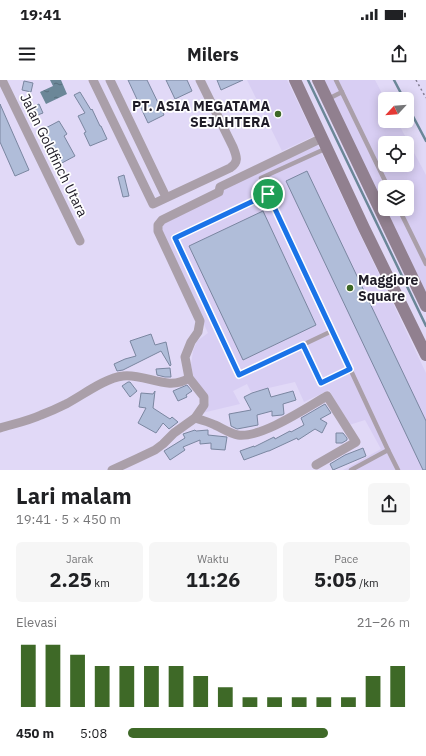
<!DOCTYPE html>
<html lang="id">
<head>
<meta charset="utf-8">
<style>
	body { margin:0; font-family:"IBM Plex Sans",sans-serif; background:#f6f6f6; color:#202124; height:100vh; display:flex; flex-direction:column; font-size:15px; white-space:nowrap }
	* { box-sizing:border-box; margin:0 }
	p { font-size:13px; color:#757577 }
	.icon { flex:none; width:22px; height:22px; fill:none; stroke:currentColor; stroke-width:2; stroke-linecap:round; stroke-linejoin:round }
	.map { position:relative; height:390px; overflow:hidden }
	.panel { display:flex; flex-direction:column; background:#fff; flex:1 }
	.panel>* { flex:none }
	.needle { width:26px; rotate:244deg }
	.tools { position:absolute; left:378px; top:12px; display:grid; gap:8px }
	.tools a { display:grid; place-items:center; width:36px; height:36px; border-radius:6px; background:#fff; box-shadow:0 2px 10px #0003; font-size:20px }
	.pin { position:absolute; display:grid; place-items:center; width:34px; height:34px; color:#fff; margin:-17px; border:2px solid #fff; border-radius:50%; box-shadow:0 1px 4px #0007 }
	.round { display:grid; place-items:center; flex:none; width:42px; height:42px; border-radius:6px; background:#f6f6f6 }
	.overview { display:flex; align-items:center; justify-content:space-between; height:68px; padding:0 16px }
	h1 { font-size:22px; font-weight:700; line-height:30px }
	.metrics { display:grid; grid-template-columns:repeat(3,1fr); gap:6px; height:68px; padding:4px 16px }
	.metrics div { display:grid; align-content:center; border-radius:6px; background:#f6f6f6; text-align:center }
	.metrics b { font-size:20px; font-weight:700 }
	.metrics small { font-size:11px; font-weight:400 }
	.metrics p { font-size:11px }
	.chart { height:112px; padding:8px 16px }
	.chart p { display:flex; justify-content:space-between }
	.chart svg { width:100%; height:72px; margin-top:4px; stroke:#3e6927; stroke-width:6 }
	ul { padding:0 16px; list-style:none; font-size:13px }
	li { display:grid; grid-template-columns:64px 48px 1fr; align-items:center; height:30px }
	li i { height:10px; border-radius:5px; background:#3e6927 }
	.status { display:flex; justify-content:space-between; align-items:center; height:28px; padding:0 20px; background:#fff; direction:ltr }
	.status svg { height:11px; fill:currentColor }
	header { display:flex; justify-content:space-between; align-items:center; height:52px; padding:0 16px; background:#fff; font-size:18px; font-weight:700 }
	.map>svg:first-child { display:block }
</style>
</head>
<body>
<div class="status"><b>19:41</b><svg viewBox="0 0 49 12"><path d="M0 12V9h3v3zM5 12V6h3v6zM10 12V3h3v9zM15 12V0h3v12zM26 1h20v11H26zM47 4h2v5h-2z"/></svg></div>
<header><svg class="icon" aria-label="menu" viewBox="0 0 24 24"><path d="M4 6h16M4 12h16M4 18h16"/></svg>Milers<svg class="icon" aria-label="share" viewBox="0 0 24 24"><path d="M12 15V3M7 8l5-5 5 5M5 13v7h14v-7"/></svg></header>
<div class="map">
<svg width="426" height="390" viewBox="0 0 426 390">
	<defs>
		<pattern id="water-ripples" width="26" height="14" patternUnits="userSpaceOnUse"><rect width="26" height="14" fill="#6b8798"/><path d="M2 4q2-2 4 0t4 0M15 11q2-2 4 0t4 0" fill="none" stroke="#576e7c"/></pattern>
	</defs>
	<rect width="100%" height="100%" fill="#e1d9f7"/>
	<g fill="#d8cef3" fill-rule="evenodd">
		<path d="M247 0H287L314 56 282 71Z"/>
		<path d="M324 0H375L385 19V41H397L426 95V216L385 129H407V107H385V129ZM385 63H407V85H385Z"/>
		<path d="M317 64 426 293V390H343L381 369 365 340 349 345 329 310 304 322 295 302 251 312 247 304 233 311 240 324 202 333 209 323V316L194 299 191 285 193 271 197 261 208 253 161 151 164 142 224 108Z"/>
	</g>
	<path fill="url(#water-ripples)" d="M50 0H61L67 14 46 24 40 12 53 6Z"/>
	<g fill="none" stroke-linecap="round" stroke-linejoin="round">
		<g stroke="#6b8798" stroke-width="2.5">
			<path d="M308 0 426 246"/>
			<path d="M394 0 404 19"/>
			<path d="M407 25 426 61"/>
		</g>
	</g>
	<g fill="#b0bdd9" stroke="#7a86a0">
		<path d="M128 0H147L164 35 148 43Z"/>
		<path d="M166 0H187L192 11 175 19Z"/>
		<path d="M217 0H243L221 10Z"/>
		<path d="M24 1 33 3 31 12 22 10Z"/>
		<path d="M80 12 91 30 92 29 100 46H101L107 59 90 66 84 53 86 52 78 36 85 33 74 15Z"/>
		<path d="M0 24 29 90 15 96 0 62Z"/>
		<path d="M39 24 43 33 35 36 31 28Z"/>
		<path d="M59 41 67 54 64 56 75 76 60 84 54 71H55L42 50Z"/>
		<path d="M307 91 426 341V390H423L286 101Z"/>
		<path d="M124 95 129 116 123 117 118 97Z"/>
		<path d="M263 131 316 245 243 280 189 166Z"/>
		<path d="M151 254 155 265 166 262 171 285 170 286 161 271 123 290 117 291 114 284 125 279 136 276 130 261Z"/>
		<path d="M170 288 171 297H165L157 295 156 289Z"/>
		<path d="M128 302H130L137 311 130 317 122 306Z"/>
		<path d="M187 305 192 311 186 315 187 317 178 321 173 311Z"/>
		<path d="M268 308 271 317 293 311 296 320 283 324 284 334 282 335 272 336V331L257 335 258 345 237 349 231 346 229 334 251 330 244 317 252 313Z"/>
		<path d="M155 311 153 328 170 339 172 337 178 342 169 349 163 343 156 353 138 343 146 328 139 327 141 313 153 314Z"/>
		<path d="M325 324 331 333 320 339 327 343 322 353 315 349 298 360 297 358 269 371H268L244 380 240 371 254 366V367L274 357 275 359 290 351 291 352 304 345 301 338Z"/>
		<path d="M195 350 196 351 208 350V355L227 357 225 370 211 369V363L200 364V360L183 367 185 370 170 380 164 371 185 358 183 354Z"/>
		<path d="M336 353H343L347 358V360L342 363H336Z"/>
		<path d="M363 368 366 376 333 390 330 384 345 375Z"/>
	</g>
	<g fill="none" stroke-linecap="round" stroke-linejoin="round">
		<path stroke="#827c91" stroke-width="1.5" stroke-dasharray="2 3" stroke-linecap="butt" d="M416 0 426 18"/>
		<g stroke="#aa9fa9" stroke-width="4.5">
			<path d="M336 0 388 107"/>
			<path d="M328 19 342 12"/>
			<path d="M327 68 261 98 388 370"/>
			<path d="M268 114 175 158 239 295 332 251"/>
			<path d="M399 129 426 184"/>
			<path d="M303 265 321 303 350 289"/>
			<path d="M351 390 388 370 398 390"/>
		</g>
		<g stroke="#aa9fa9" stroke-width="9">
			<path d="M2 0 80 161"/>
			<path d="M93 0 153 124 230 88C239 82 237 77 233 67L200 0"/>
			<path d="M110 0 166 117"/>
			<path d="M195 338C202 340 209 342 215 345 222 348 231 354 238 355 262 358 306 328 327 316L356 362 316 385"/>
			<path d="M0 348C13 344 28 341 41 335 49 332 58 328 66 324 83 315 105 298 123 296 145 293 168 312 189 298"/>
			<path d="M112 390 136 379 155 370 163 364 174 353 195 338 204 325V317L189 298 185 277 191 262 198 252 200 241 158 151V145L162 140 219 112 220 107 322 58"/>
		</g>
		<g stroke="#91808f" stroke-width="12">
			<path d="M295 0 364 148 426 275"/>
			<path d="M318 0 426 226"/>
		</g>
	</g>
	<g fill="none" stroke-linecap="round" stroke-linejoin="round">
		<defs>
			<path id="route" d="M268 114 350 289 321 303 303 265 239 295 175 158Z"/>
		</defs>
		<use href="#route" stroke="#fff" stroke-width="8"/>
		<use href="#route" stroke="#1a73e8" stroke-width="5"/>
	</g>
	<g fill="#3e6927" stroke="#fff" stroke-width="1.5">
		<circle cx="278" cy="34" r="4"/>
		<circle cx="350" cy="208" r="4"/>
	</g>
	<g text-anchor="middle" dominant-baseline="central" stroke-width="3.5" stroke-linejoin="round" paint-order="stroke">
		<g font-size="14" font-weight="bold" fill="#1f1c27" stroke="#fff" text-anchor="end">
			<text x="270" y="26">PT. ASIA MEGATAMA<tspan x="270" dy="16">SEJAHTERA</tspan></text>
			<text x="358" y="200" text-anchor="start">Maggiore<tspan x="358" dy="16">Square</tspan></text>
		</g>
		<g font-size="14" fill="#1f1c27" stroke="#fff">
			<text transform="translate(54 75) rotate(64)">Jalan Goldfinch Utara</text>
		</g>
	</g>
</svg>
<div class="tools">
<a><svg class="needle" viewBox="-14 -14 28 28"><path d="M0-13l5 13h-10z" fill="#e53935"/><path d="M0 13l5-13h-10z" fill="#757577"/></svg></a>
<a><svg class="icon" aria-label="locate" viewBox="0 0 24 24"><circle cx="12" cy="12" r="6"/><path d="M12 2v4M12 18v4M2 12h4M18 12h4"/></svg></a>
<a><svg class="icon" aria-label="layers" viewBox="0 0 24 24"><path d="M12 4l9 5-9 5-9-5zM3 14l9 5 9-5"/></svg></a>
</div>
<div class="pin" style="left:268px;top:114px;background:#1e9e55"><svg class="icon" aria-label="arrive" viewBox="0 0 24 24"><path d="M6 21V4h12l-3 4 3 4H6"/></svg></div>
</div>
<section class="panel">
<div class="overview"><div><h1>Lari malam</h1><p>19:41 · 5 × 450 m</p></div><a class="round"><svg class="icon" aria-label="share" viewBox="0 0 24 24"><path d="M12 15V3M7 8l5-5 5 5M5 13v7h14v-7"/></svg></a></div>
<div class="metrics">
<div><p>Jarak</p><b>2.25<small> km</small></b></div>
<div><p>Waktu</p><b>11:26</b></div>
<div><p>Pace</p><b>5:05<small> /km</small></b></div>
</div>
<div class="chart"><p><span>Elevasi</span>21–26 m</p>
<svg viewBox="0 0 160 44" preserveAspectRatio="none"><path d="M5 44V6M15 44V6M25 44V12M35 44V19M45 44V19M55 44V19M65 44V19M75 44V25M85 44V32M95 44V38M105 44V38M115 44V38M125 44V38M135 44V38M145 44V25M155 44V19"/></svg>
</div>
<ul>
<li><b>450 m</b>5:08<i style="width:71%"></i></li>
</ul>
</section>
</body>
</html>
